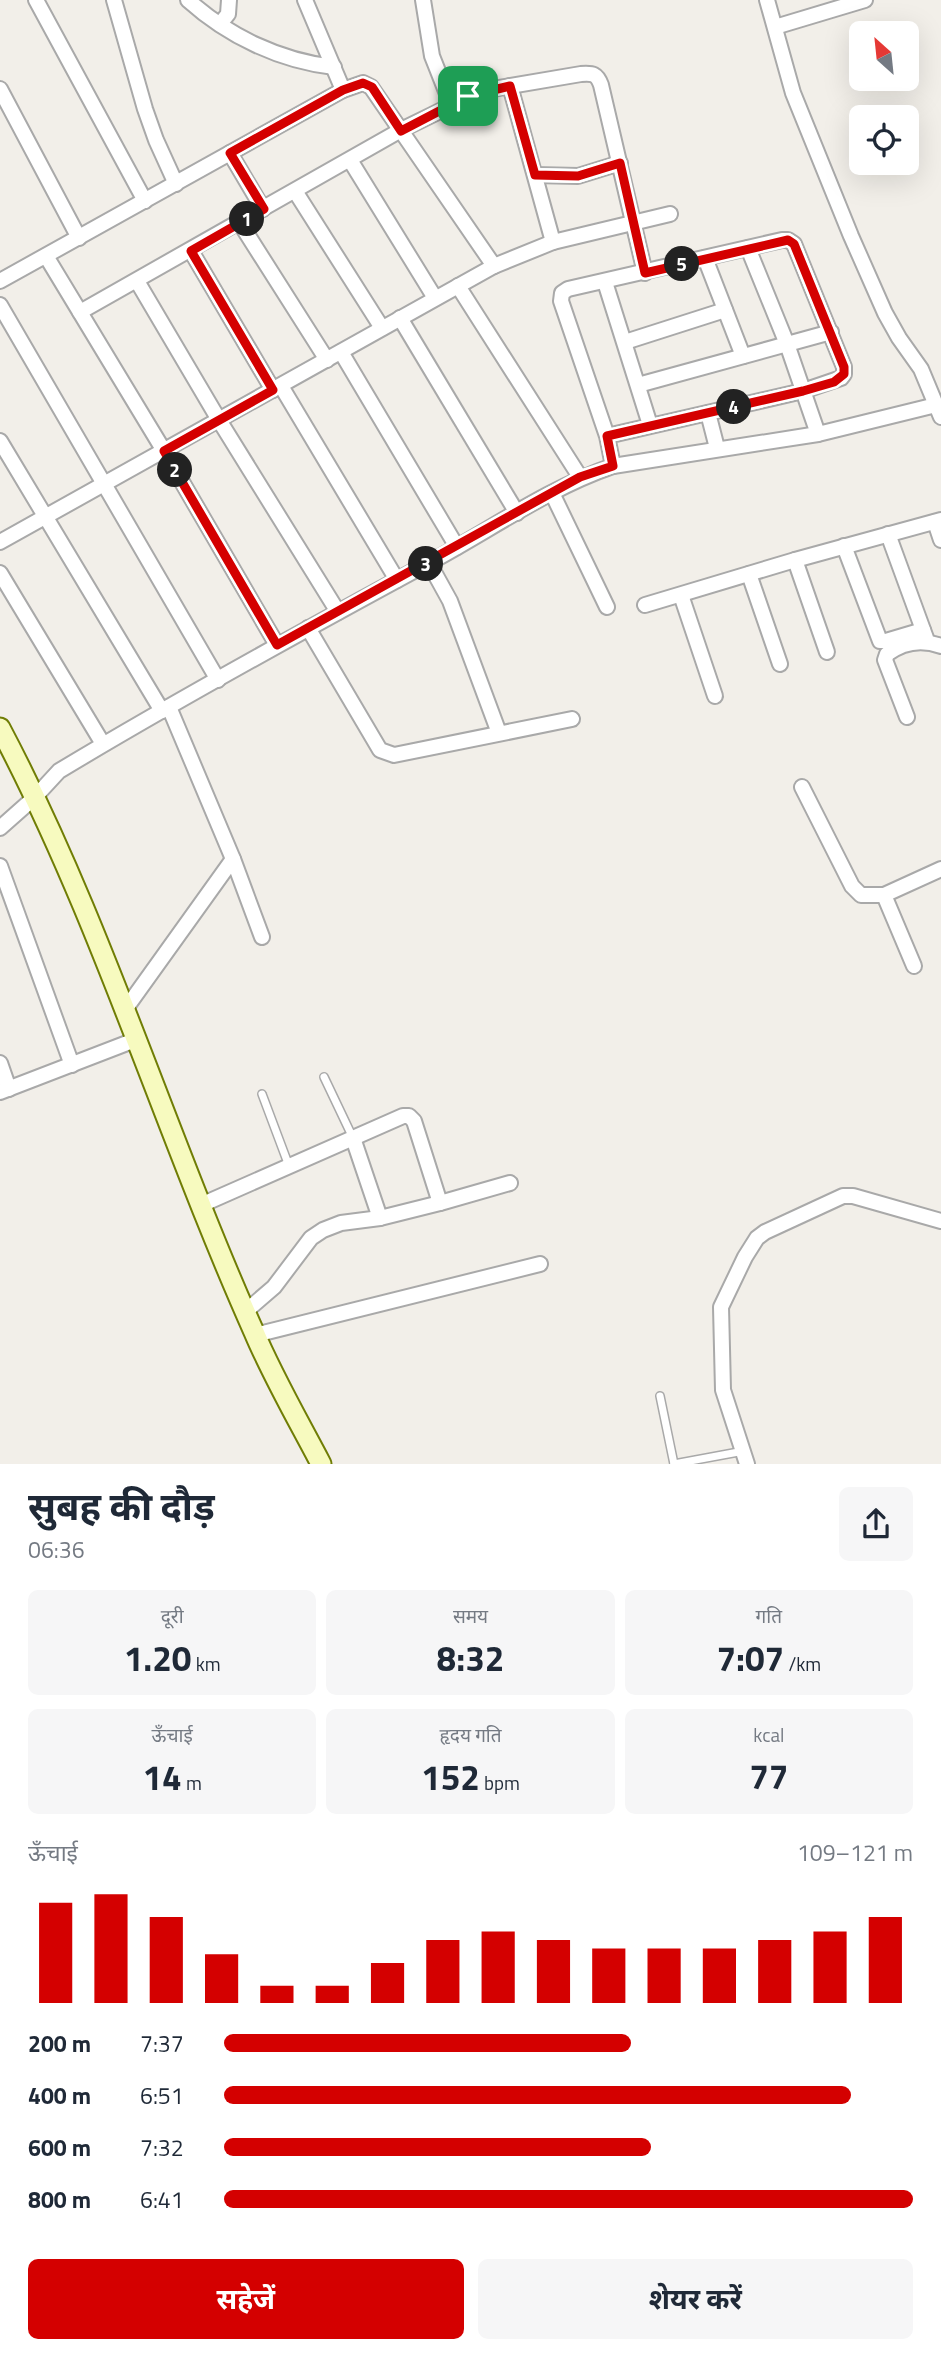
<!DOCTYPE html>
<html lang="hi">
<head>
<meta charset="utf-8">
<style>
	body { margin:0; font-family:"Titillium Web","Noto Sans Devanagari",sans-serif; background:#f6f6f7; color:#1f2937; height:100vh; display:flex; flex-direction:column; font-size:26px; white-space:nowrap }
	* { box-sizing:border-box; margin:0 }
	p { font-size:23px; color:#747a83 }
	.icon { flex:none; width:38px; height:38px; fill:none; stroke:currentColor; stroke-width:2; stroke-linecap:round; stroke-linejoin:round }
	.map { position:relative; height:1464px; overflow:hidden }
	.side { display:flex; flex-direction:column; background:#fff; flex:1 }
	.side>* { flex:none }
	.needle { width:46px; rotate:333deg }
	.fabs { position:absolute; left:849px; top:21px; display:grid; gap:14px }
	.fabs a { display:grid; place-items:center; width:70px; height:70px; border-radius:10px; background:#fff; box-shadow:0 7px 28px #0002; font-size:35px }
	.pin { position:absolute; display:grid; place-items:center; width:60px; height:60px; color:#fff; margin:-30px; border-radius:14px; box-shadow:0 4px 10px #0006 }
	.km { position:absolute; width:35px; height:35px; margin:-18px; border-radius:50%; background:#222; color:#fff; font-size:19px; line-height:35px; text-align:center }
	.round { display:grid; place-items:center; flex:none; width:74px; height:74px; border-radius:10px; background:#f6f6f7 }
	.head { display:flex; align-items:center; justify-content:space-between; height:119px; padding:0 28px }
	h1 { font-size:38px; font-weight:700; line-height:52px }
	.metrics { display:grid; grid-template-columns:repeat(3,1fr); gap:10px; height:119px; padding:7px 28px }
	.metrics div { display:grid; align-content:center; border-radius:10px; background:#f6f6f7; text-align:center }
	.metrics b { font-size:35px; font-weight:700 }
	.metrics small { font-size:19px; font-weight:400 }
	.metrics p { font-size:19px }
	.chart { height:196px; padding:14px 28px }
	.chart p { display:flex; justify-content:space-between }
	.chart svg { width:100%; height:126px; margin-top:7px; stroke:#d40000; stroke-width:6 }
	.button { display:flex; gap:14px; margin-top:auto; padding:14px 28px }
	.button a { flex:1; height:80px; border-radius:10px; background:#d40000; color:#fff; font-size:28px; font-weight:700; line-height:80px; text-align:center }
	.button a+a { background:#f6f6f7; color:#1f2937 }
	ul { padding:0 28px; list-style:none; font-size:23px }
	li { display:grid; grid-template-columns:112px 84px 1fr; align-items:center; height:52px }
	li i { height:18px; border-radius:9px; background:#d40000 }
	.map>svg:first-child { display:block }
</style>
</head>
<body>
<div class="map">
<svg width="941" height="1464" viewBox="0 0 941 1464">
	<rect width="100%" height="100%" fill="#f2efe9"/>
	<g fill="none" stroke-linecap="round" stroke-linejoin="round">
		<defs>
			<g id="lane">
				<path d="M324 1077 353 1138"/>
				<path d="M262 1094 289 1166"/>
				<path d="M660 1396 674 1464"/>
				<path d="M674 1464 744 1451"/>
			</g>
			<g id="street">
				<path d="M36 0 145 201"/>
				<path d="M114 0 145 109 156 140 176 184"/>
				<path d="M188 0C228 36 280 61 334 67"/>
				<path d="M305 0 343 90"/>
				<path d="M423 0 432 56 451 104"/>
				<path d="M767 0 793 93 851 236 885 313 899 338 921 369 941 417"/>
				<path d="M220 24 228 14 229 0"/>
				<path d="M775 27 865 0"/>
				<path d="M510 86 553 242"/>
				<path d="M0 89 79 238"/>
				<path d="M230 153 263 209"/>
				<path d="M350 160 435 298"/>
				<path d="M535 175 578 176 620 163"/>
				<path d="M295 191 382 328"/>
				<path d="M240 223 327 360"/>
				<path d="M748 248 787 344 818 434"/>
				<path d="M191 251 273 390"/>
				<path d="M46 256 164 451 277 645"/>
				<path d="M705 258 743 356"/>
				<path d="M0 281 343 90 363 83 371 87 494 266"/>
				<path d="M137 281 219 420 338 612"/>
				<path d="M605 282 650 425"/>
				<path d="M458 286 580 477"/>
				<path d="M0 305 218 680"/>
				<path d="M80 312 401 130 481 91 581 74C593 73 597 74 601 85L645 273"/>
				<path d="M400 318 517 513"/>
				<path d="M625 342 725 310"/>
				<path d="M341 352 457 547"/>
				<path d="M638 385 831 332"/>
				<path d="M281 386 397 580"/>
				<path d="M708 413 717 448"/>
				<path d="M607 436 803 391 841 378 844 374V367L794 244 788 240H782L568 289 562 293 561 301 607 436 613 466"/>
				<path d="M0 441 162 711"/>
				<path d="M552 493 607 607"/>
				<path d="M935 522 941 540"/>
				<path d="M888 534 926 638"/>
				<path d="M0 542 494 266 553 242 670 214"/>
				<path d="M844 546 880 641H886L923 630"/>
				<path d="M795 560 827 652"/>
				<path d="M429 563 450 601 499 733"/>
				<path d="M0 573 103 744"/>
				<path d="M749 574 780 664"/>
				<path d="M681 595 715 696"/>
				<path d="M645 605 795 560 941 520"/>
				<path d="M308 628 380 750 394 755 572 719"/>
				<path d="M169 707 233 859 262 937"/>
				<path d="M907 717 885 660 887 654C903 642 922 639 941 646"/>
				<path d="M802 787 852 886 861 895H884L941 869"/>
				<path d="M0 828 35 797 59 771C182 697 308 628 434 560 493 528 549 488 613 466L818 434 936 405"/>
				<path d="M0 866 72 1065"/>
				<path d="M884 895 914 966"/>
				<path d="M124 1011 233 859"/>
				<path d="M0 1063 9 1089"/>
				<path d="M0 1092 135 1040"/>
				<path d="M353 1138 380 1218"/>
				<path d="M201 1205 403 1116H409L414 1121 440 1203"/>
				<path d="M245 1312 274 1287 311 1238 323 1230 341 1223 380 1218 440 1203 510 1183"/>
				<path d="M255 1335 540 1264"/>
				<path d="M747 1464 723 1390 721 1307 745 1257 757 1238 765 1232 843 1196H853L941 1221"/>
			</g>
			<path id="secondary" d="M0 728C102 921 165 1133 254 1332 273 1377 298 1420 321 1464"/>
		</defs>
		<use href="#lane" stroke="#a9a9a9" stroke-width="10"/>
		<use href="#street" stroke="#a9a9a9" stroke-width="18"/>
		<use href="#secondary" stroke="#707d05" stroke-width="23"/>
		<use href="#lane" stroke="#fff" stroke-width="7"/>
		<use href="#street" stroke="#fff" stroke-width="14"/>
		<use href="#secondary" stroke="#f7fabf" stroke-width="19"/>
	</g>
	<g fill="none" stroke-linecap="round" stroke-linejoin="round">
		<defs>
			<path id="route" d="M363 83 372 87 401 131 468 96 510 86 535 175 578 176 620 163 645 273 788 240 794 244 844 367V374L834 382 803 391 607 436 613 466 580 477 277 645 164 451 273 390 191 251 264 209 230 153 343 90Z"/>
		</defs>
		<use href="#route" stroke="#fff" stroke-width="14"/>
		<use href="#route" stroke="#d40000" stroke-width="9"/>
	</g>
</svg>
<div class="fabs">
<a><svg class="needle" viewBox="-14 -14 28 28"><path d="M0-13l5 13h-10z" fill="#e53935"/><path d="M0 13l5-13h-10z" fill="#747a83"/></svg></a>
<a><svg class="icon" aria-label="locate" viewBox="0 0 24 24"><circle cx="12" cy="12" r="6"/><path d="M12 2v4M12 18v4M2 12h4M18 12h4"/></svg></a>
</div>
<div class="pin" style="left:468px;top:96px;background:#1e9e55"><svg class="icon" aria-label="arrive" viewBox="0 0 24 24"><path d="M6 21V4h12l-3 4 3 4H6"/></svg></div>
<b class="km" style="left:247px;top:219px">1</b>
<b class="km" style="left:175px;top:470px">2</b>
<b class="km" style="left:426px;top:564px">3</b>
<b class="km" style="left:734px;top:407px">4</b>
<b class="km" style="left:682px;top:264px">5</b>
</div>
<section class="side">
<div class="head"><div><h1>सुबह की दौड़</h1><p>06:36</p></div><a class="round"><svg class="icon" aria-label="share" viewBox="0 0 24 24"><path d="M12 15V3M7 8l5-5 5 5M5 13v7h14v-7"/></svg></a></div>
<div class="metrics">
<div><p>दूरी</p><b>1.20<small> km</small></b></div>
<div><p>समय</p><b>8:32</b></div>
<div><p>गति</p><b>7:07<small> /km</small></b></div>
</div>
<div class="metrics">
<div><p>ऊँचाई</p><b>14<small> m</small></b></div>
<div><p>हृदय गति</p><b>152<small> bpm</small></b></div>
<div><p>kcal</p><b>77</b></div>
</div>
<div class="chart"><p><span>ऊँचाई</span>109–121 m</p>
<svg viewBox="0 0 160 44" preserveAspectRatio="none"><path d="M5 44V9M15 44V6M25 44V14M35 44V27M45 44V38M55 44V38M65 44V30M75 44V22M85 44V19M95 44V22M105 44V25M115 44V25M125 44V25M135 44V22M145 44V19M155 44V14"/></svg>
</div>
<ul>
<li><b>200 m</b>7:37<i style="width:59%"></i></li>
<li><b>400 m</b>6:51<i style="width:91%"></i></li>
<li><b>600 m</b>7:32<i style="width:62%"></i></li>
<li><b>800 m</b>6:41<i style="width:100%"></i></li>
</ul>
<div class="button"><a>सहेजें</a><a>शेयर करें</a></div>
</section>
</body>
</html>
